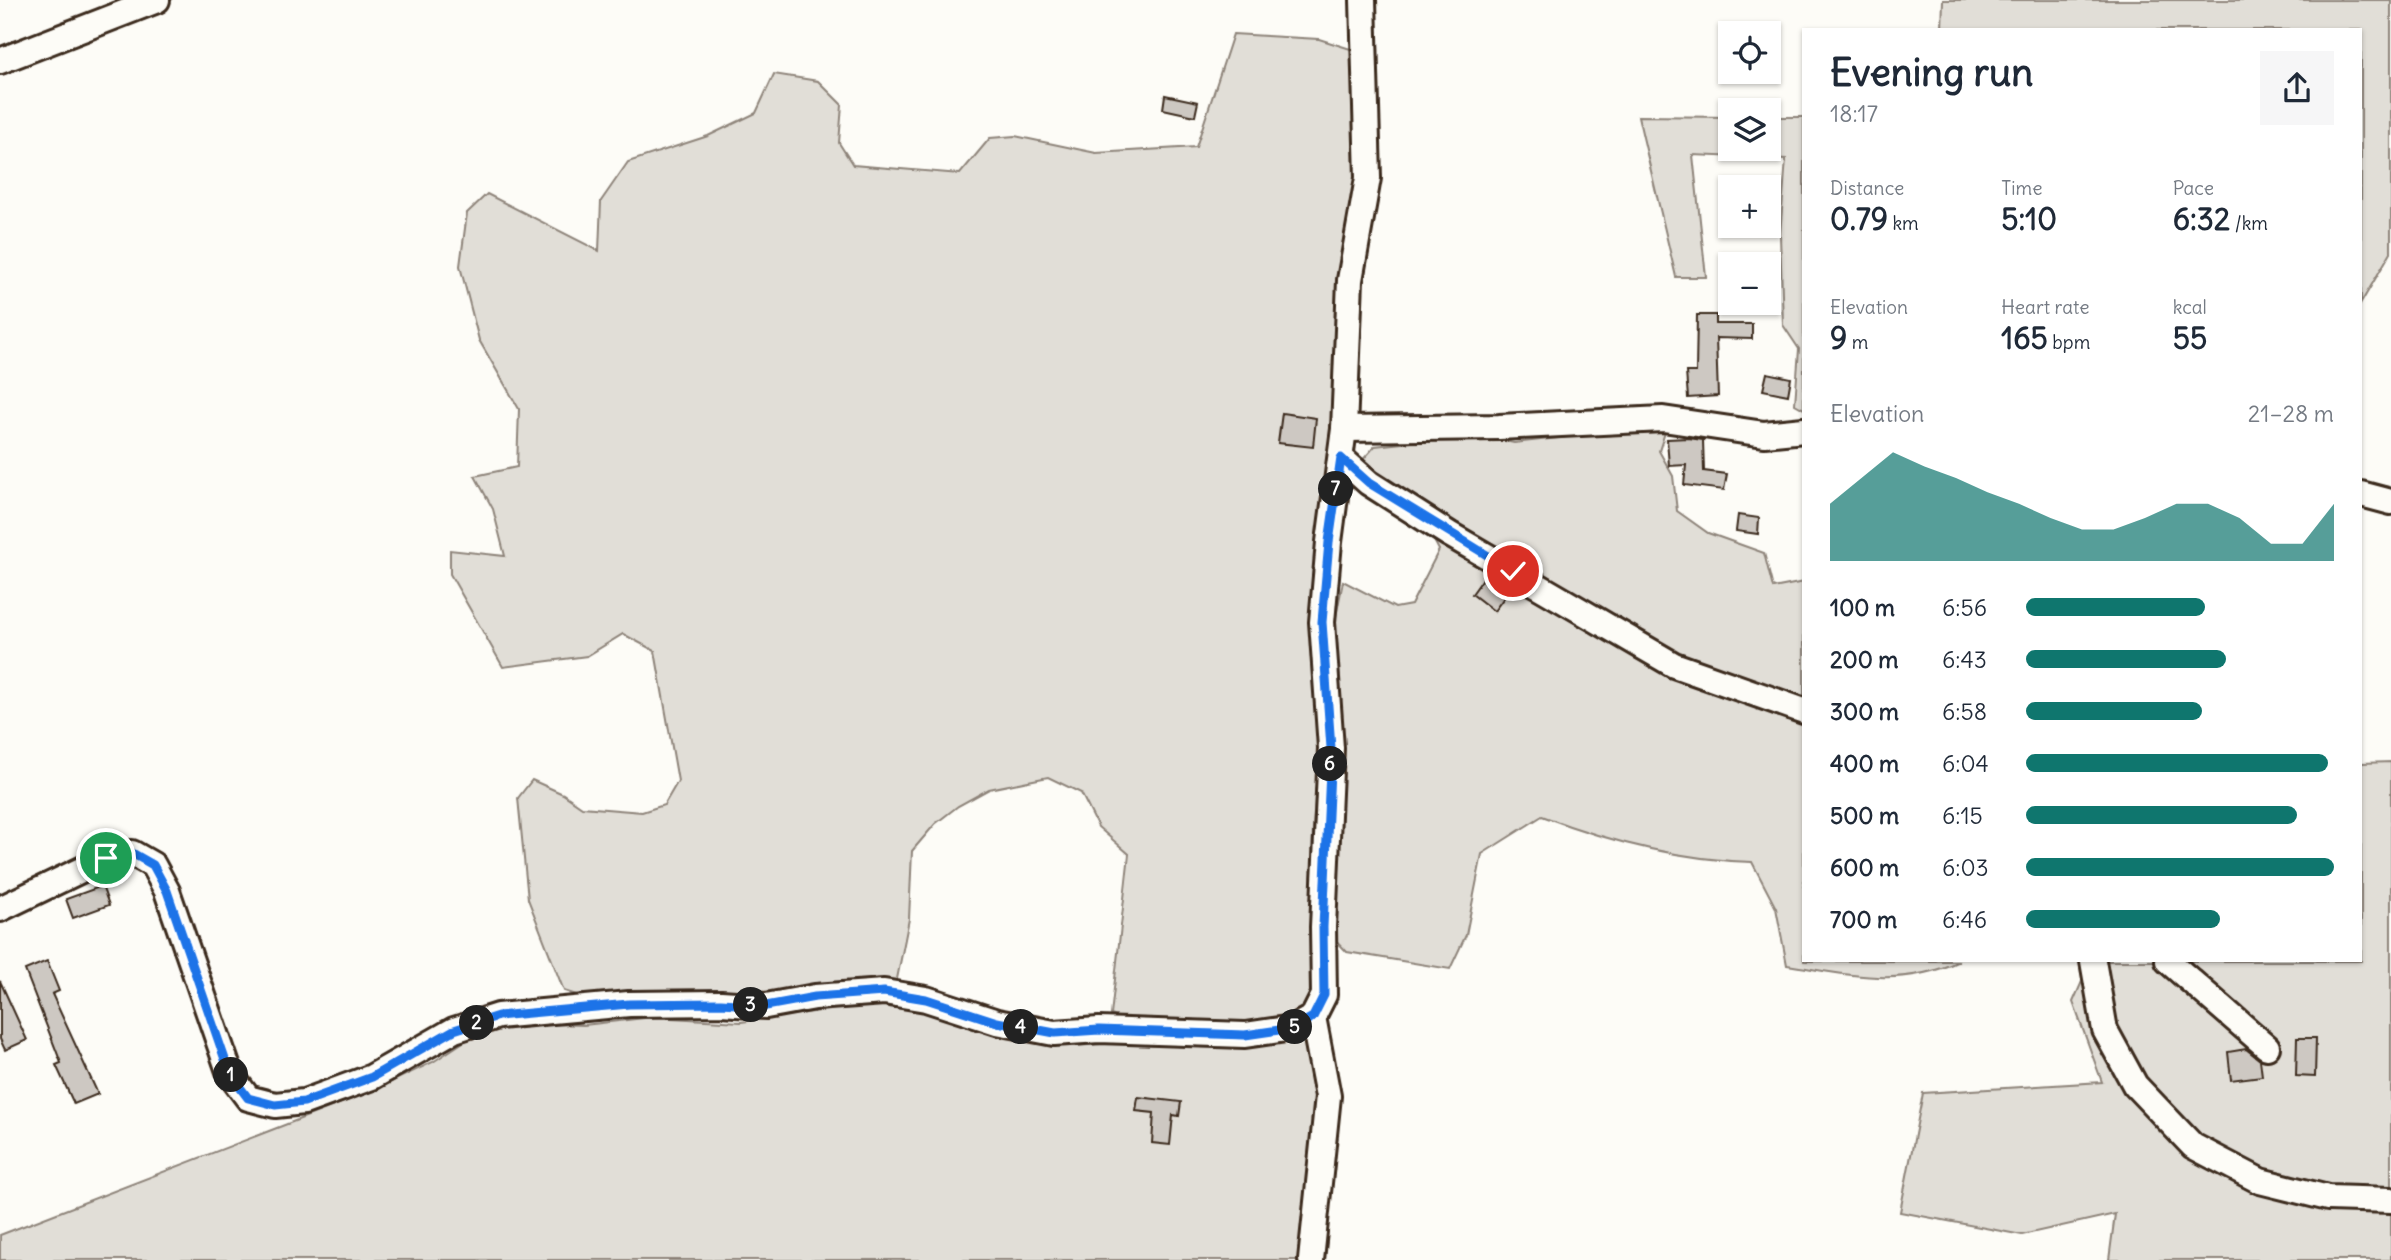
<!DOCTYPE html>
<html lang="en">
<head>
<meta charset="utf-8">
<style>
	body { margin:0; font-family:Delius,sans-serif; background:#f6f6f7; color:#1f2937; height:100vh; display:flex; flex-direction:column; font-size:26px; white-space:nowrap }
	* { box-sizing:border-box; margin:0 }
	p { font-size:23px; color:#747a83 }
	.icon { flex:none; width:38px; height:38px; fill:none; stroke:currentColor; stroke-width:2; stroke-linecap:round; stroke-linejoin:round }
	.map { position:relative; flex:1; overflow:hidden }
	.panel { position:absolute; left:1802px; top:28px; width:560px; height:934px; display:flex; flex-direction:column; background:#fff; border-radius:0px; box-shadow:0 2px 5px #0004 }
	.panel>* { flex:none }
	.fabs { position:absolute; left:1718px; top:21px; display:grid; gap:14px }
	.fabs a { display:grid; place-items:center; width:63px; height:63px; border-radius:0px; background:#fff; box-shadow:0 2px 5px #0004; font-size:35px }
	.pin { position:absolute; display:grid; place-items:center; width:60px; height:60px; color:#fff; margin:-30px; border:4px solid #fff; border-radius:50%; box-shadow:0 2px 7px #0007 }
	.km { position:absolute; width:35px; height:35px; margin:-18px; border-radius:50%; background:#222; color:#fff; font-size:19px; line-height:35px; text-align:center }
	.round { display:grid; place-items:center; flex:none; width:74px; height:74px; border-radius:0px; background:#f6f6f7 }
	.headline { display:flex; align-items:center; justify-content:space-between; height:119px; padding:0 28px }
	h1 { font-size:38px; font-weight:700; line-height:52px }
	.metrics { display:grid; grid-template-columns:repeat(3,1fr); gap:10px; height:119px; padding:7px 28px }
	.metrics div { display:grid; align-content:center }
	.metrics b { font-size:30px; font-weight:700 }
	.metrics small { font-size:19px; font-weight:400 }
	.metrics p { font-size:19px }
	.chart { height:196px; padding:14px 28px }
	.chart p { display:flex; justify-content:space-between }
	.chart svg { width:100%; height:126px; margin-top:7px; fill:#0f766e; opacity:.7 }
	ul { padding:0 28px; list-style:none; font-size:23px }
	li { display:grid; grid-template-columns:112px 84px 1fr; align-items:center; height:52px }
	li i { height:18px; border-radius:9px; background:#0f766e }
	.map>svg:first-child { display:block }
</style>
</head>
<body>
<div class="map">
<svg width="2391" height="1260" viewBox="0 0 2391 1260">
	<rect width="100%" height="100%" fill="#fdfcf7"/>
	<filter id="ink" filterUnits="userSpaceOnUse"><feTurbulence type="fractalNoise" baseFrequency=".0143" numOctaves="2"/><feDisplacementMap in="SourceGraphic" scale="14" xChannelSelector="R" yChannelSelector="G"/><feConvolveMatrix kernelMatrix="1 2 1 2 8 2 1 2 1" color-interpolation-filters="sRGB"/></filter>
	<g filter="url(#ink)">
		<g fill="#e1ded7" stroke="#8e847a" stroke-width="2">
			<path d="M1943 0H2391V252L2361 303V30H1942Z"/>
			<path d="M1233 34 1319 39 1360 52 1361 143 1313 827 1311 905 1315 982 1308 1010 1286 1022 1145 1027 1111 1015 1129 854 1098 827 1081 793 1048 777 989 789 958 806 935 824 912 851 909 919 896 984 794 994 593 1000 564 991 528 899 518 798 532 780 563 794 582 807 642 812 664 805 678 781 655 651 623 634 587 656 503 667 450 574V550L505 556 493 509 475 476 517 467 519 409 479 340 460 266 467 213 487 194 599 251 601 201 628 162 708 136 756 113 774 74 818 81 842 105 839 143 853 165 960 174 990 138 1015 136 1096 153 1196 147Z"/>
			<path d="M1638 116 1731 117V149H1769V117H1804V409L1795 404 1799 349 1783 325 1780 235 1786 159 1693 155 1706 277H1676Z"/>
			<path d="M1667 426 1659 451 1673 476 1677 511 1708 533 1764 553 1773 588 1804 582V961H1959C1900 989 1848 974 1787 965L1776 908 1752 862C1679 860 1610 842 1542 816L1482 854 1466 935 1450 969 1347 952 1330 934 1334 627 1343 581 1395 608 1411 605 1439 550 1415 505 1359 464 1375 446 1476 435 1514 443Z"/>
			<path d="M2391 762V1260H2109L2115 1214 2022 1235 1900 1212 1923 1093 2102 1082 2073 1002 2091 961H2361V763Z"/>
			<path d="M885 1002 1076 1046 1137 1041 1207 1047 1299 1037 1314 1050 1317 1082 1300 1260H0V1235L370 1092 433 1062 480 1031 511 1023 584 1025 653 1017 741 1022Z"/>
		</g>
		<g fill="#cdc8c2" stroke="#3b2a1e" stroke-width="2">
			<path d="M1165 95 1198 102 1195 116 1163 109Z"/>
			<path d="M1697 315H1716V324H1752V339L1716 338 1718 396 1688 398 1686 372H1696Z"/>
			<path d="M1767 373 1791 378 1788 395 1763 390Z"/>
			<path d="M1282 413 1316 418 1313 447 1278 443Z"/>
			<path d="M1688 438 1703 440 1704 471 1727 474 1724 490 1684 485 1686 465 1669 466 1667 439Z"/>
			<path d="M1738 515 1759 518 1758 534 1736 531Z"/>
			<path d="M1485 576 1508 592 1494 611 1472 594Z"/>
			<path d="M102 886 109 905 73 918 66 899Z"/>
			<path d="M47 961 59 991 52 994 98 1094 74 1104 56 1065 61 1063 25 970Z"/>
			<path d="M0 981 27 1040 5 1050 0 1039Z"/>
			<path d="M2297 1038H2316L2315 1077 2296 1076Z"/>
			<path d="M2246 1049 2260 1060 2262 1076 2231 1080 2228 1052Z"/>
			<path d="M1138 1097 1181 1102 1179 1116 1173 1115 1170 1145 1152 1143 1154 1113 1136 1111Z"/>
		</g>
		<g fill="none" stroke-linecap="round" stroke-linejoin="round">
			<defs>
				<g id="minor">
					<path d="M0 61 157 0"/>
					<path d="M1344 429 1499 427 1663 419 1764 434 1804 430"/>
					<path d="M1341 458 1369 483 1449 534 1674 665 1804 711"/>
					<path d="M2361 494 2391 502"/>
					<path d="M0 909 106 858 132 853 153 865 167 891 230 1074 248 1098 275 1105 304 1102 372 1077 454 1030 498 1016 629 1004 721 1003 766 1006 815 997 884 992 926 999 997 1022 1054 1033 1099 1030 1245 1035 1293 1028 1313 1017 1324 995 1323 927 1331 748 1322 622 1329 542 1344 429 1350 280 1368 178 1363 0"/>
					<path d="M2093 961 2105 1030 2135 1085 2193 1146 2260 1181 2328 1198 2391 1200"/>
					<path d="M2168 961 2267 1047"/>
					<path d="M1311 1260 1328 1096 1313 1017"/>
				</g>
			</defs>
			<use href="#minor" stroke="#3b2a1e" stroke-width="30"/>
			<use href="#minor" stroke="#fdfcf7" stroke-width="24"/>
		</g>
	</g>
	<g fill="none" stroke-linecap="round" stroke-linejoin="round" filter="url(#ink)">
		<defs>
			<path id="route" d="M106 858 132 853 153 865 167 891 230 1074 248 1098 275 1105 304 1102 372 1077 454 1030 498 1016 629 1004 721 1003 766 1006 815 997 884 992 926 999 997 1022 1055 1033 1099 1030 1245 1035 1293 1028 1313 1017 1324 995 1323 927 1331 748 1322 622 1329 542 1341 458 1369 483 1513 571"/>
		</defs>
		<use href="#route" stroke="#fff" stroke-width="14"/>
		<use href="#route" stroke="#1a73e8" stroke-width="9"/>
	</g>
</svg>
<div class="fabs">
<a><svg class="icon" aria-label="locate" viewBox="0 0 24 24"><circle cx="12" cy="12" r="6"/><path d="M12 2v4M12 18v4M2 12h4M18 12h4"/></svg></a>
<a><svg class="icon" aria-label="layers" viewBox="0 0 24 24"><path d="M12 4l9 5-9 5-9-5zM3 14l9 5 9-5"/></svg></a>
<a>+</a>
<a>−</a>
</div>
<div class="pin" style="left:106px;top:858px;background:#1e9e55"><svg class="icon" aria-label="arrive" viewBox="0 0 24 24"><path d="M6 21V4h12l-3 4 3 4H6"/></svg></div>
<div class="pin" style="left:1513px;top:571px;background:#d93025"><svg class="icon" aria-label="check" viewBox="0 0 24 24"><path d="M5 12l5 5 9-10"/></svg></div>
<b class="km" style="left:231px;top:1075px">1</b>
<b class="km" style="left:477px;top:1023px">2</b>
<b class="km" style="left:751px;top:1005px">3</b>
<b class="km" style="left:1021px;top:1027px">4</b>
<b class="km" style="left:1295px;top:1027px">5</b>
<b class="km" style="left:1330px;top:764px">6</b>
<b class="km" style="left:1336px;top:489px">7</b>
<section class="panel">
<div class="headline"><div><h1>Evening run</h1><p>18:17</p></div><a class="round"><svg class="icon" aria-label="share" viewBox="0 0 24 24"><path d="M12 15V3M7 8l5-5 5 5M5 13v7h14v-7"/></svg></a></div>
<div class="metrics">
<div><p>Distance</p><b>0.79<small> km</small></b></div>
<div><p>Time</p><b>5:10</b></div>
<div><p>Pace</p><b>6:32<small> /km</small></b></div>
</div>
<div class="metrics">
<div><p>Elevation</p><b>9<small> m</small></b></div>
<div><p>Heart rate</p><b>165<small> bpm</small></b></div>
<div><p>kcal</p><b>55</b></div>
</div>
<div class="chart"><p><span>Elevation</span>21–28 m</p>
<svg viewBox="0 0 160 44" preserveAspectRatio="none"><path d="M0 44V24L10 15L20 6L30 11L40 15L50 20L60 24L70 29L80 33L90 33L100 29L110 24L120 24L130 29L140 38L150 38L160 24V44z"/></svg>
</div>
<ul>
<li><b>100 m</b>6:56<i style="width:58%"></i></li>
<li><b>200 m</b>6:43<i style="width:65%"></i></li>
<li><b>300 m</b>6:58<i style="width:57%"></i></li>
<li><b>400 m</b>6:04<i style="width:98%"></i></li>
<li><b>500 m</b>6:15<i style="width:88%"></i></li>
<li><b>600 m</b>6:03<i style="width:100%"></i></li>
<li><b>700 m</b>6:46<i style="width:63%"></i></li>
</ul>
</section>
</div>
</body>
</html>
